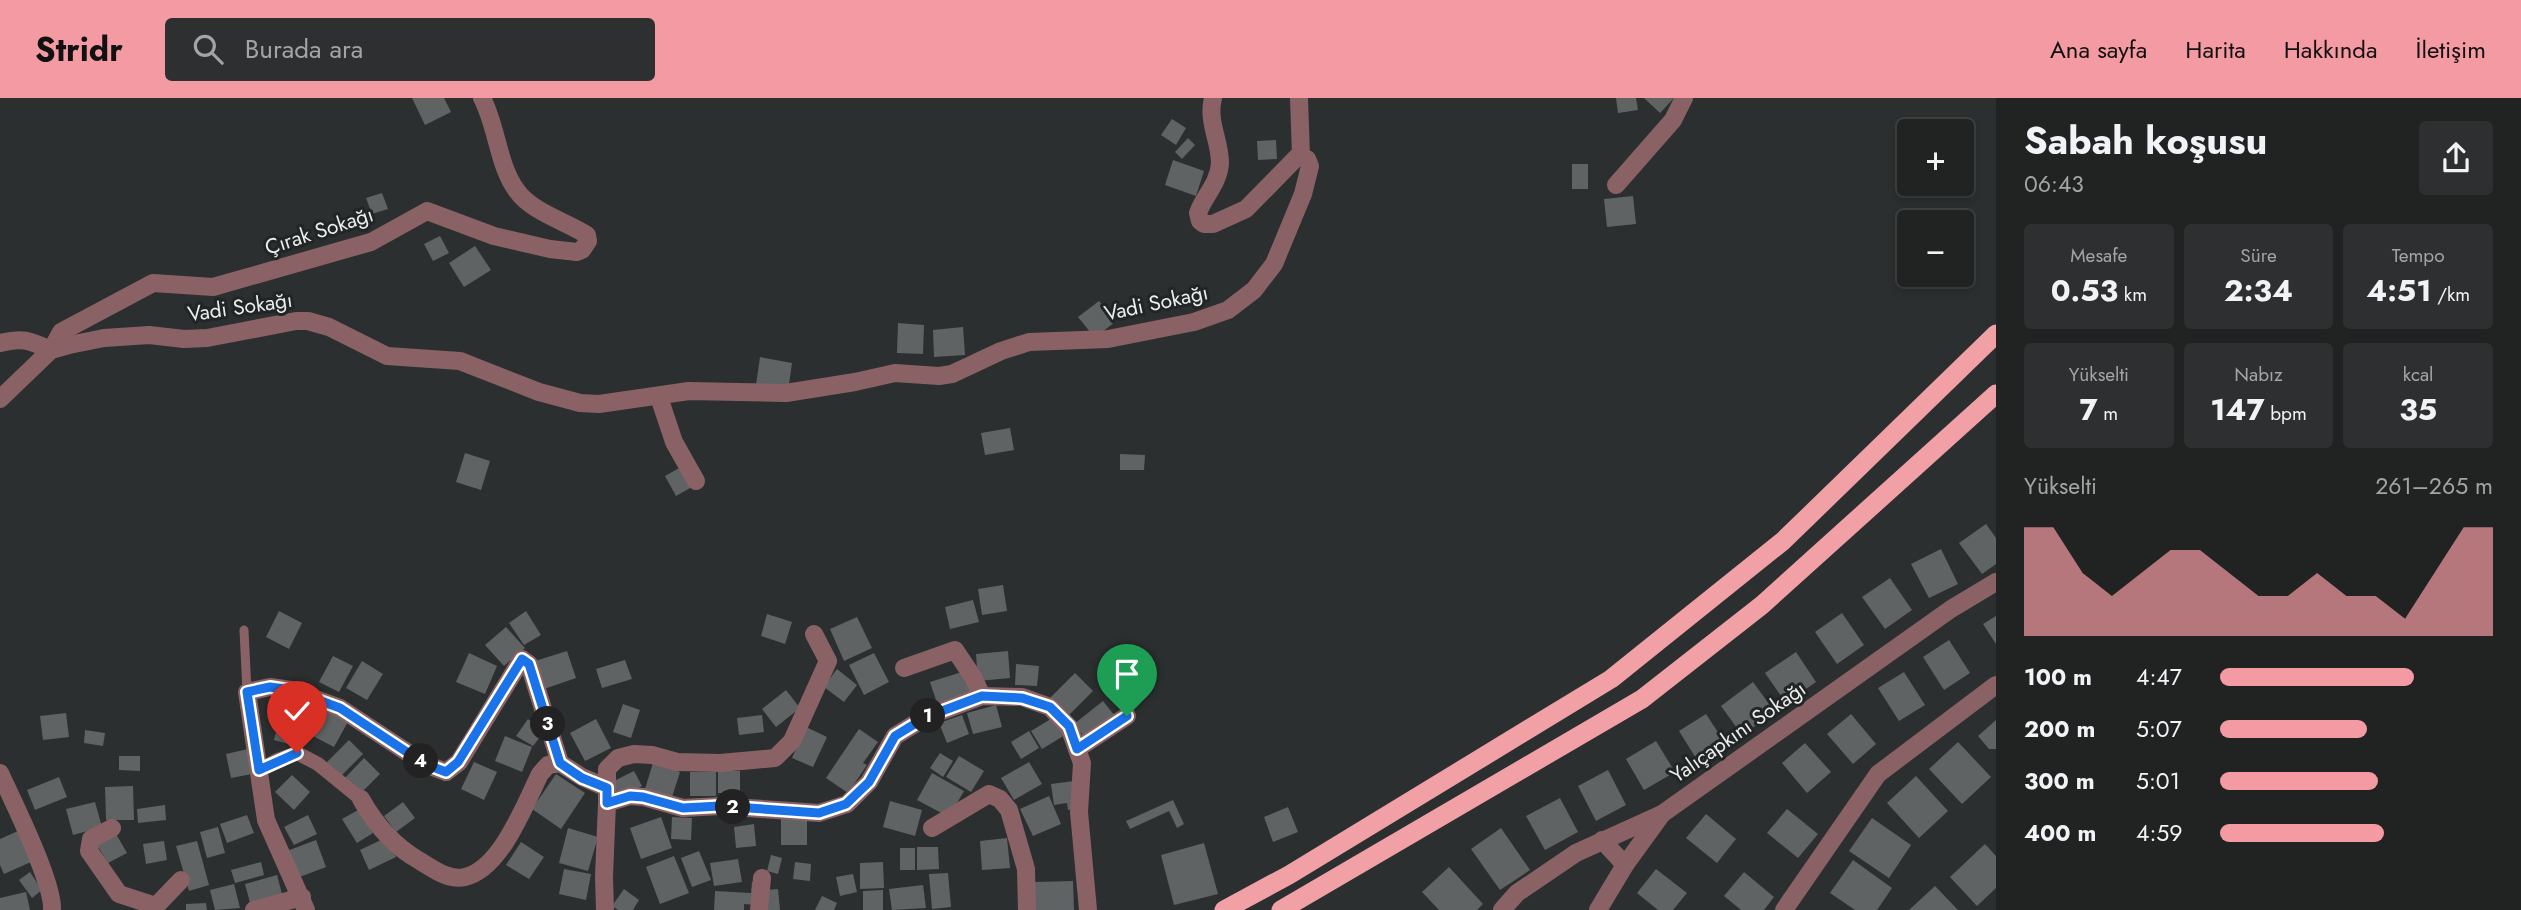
<!DOCTYPE html>
<html lang="tr">
<head>
<meta charset="utf-8">
<style>
	body { margin:0; font-family:Jost,sans-serif; background:#2d2f30; color:#f1f3f6; height:100vh; display:flex; flex-direction:column; font-size:26px; white-space:nowrap }
	* { box-sizing:border-box; margin:0 }
	p { font-size:23px; color:#a2a4a6 }
	.icon { flex:none; width:38px; height:38px; fill:none; stroke:currentColor; stroke-width:2; stroke-linecap:round; stroke-linejoin:round }
	.map { position:relative; flex:1; overflow:hidden }
	.panel { display:flex; flex-direction:column; background:#212323; width:525px }
	.panel>* { flex:none }
	.tools { position:absolute; left:1897px; top:21px; display:grid; gap:14px }
	.tools a { display:grid; place-items:center; width:77px; height:77px; border-radius:7px; background:#212323; box-shadow:0 4px 10px #0003,0 0 0 2px #3e4041; font-size:35px }
	.pin { position:absolute; display:grid; place-items:center; width:60px; height:60px; color:#fff; margin:-72px -30px; border-radius:50% 50% 50% 0; rotate:-45deg; box-shadow:0 0 7px #0007 }
	.pin .icon { rotate:45deg }
	.km { position:absolute; width:35px; height:35px; margin:-18px; border-radius:50%; background:#222; color:#fff; font-size:19px; line-height:35px; text-align:center }
	.round { display:grid; place-items:center; flex:none; width:74px; height:74px; border-radius:7px; background:#2d2f30 }
	.overview { display:flex; align-items:center; justify-content:space-between; height:119px; padding:0 28px }
	h1 { font-size:38px; font-weight:700; line-height:52px }
	.figures { display:grid; grid-template-columns:repeat(3,1fr); gap:10px; height:119px; padding:7px 28px }
	.figures div { display:grid; align-content:center; border-radius:7px; background:#2d2f30; text-align:center }
	.figures b { font-size:30px; font-weight:700 }
	.figures small { font-size:19px; font-weight:400 }
	.figures p { font-size:19px }
	.chart { height:196px; padding:14px 28px }
	.chart p { display:flex; justify-content:space-between }
	.chart svg { width:100%; height:126px; margin-top:7px; fill:#f49aa2; opacity:.7 }
	ul { padding:0 28px; list-style:none; font-size:23px }
	li { display:grid; grid-template-columns:112px 84px 1fr; align-items:center; height:52px }
	li i { height:18px; border-radius:9px; background:#f49aa2 }
	header { display:flex; align-items:center; gap:42px; box-sizing:border-box; height:98px; padding:0 35px; background:#f49aa2; color:#111 }
	header strong { font-size:33px }
	nav { display:flex; gap:38px; margin-inline-start:auto; font-size:24px }
	.search { width:490px; height:63px; background:#2d2f30; display:flex; align-items:center; gap:18px; box-sizing:border-box; padding:0 24px; border-radius:7px; color:#a2a4a6; font-size:26px }
	main { display:flex; flex:1; min-height:0 }
	.map>svg:first-child { display:block }
</style>
</head>
<body>
<header>
<strong>Stridr</strong>
<div class="search"><svg class="icon" aria-label="search" viewBox="0 0 24 24"><circle cx="10" cy="10" r="6"/><path d="M15 15l6 6"/></svg>Burada ara</div>
<nav><a>Ana sayfa</a><a>Harita</a><a>Hakkında</a><a>İletişim</a></nav>
</header>
<main>
<div class="map">
<svg width="1996" height="812" viewBox="0 0 1996 812">
	<rect width="100%" height="100%" fill="#2c2f2f"/>
	<g fill="#606363">
		<path d="M412 0H444L451 14 425 27Z"/>
		<path d="M1616 0H1636L1638 12 1618 15Z"/>
		<path d="M1644 0H1674L1660 15Z"/>
		<path d="M1172 21 1186 30 1176 47 1161 37Z"/>
		<path d="M1188 40 1195 47 1182 61 1175 54Z"/>
		<path d="M1276 42 1277 61 1258 62 1257 43Z"/>
		<path d="M1173 62 1204 73 1196 98 1165 87Z"/>
		<rect x="1572" y="66" width="16" height="25"/>
		<path d="M382 95 388 111 372 116 366 100Z"/>
		<path d="M1633 98 1636 126 1607 129 1604 101Z"/>
		<path d="M440 138 449 155 433 163 424 146Z"/>
		<path d="M475 148 491 172 464 189 449 165Z"/>
		<path d="M1099 203 1116 223 1095 240 1078 219Z"/>
		<path d="M898 225 924 227 923 256 897 255Z"/>
		<path d="M963 229 965 257 934 259 933 232Z"/>
		<path d="M760 259 792 265 788 293 756 287Z"/>
		<path d="M1010 330 1014 352 985 357 981 335Z"/>
		<path d="M465 355 490 363 481 392 456 384Z"/>
		<path d="M1120 356 1145 357 1144 372H1120Z"/>
		<path d="M681 369 692 389 676 398 665 378Z"/>
		<path d="M1986 426 1996 440V466L1982 476 1959 445Z"/>
		<path d="M1941 451 1958 486 1929 500 1911 466Z"/>
		<path d="M1890 480 1912 512 1885 531 1862 499Z"/>
		<path d="M1003 487 1007 513 982 517 978 491Z"/>
		<path d="M973 502 979 524 950 531 945 509Z"/>
		<path d="M279 513 302 525 289 551 266 539Z"/>
		<path d="M526 513 541 537 524 547 509 525Z"/>
		<path d="M1842 515 1864 547 1837 566 1815 534Z"/>
		<path d="M767 516 792 524 785 546 761 538Z"/>
		<path d="M1996 518V546L1983 526Z"/>
		<path d="M857 519 872 550 844 563 830 531Z"/>
		<path d="M506 529 525 550 504 568 485 547Z"/>
		<path d="M1949 542 1970 575 1944 592 1923 559Z"/>
		<path d="M567 553 576 580 544 591 535 563Z"/>
		<path d="M1008 553 1010 580 978 583 976 556Z"/>
		<path d="M1796 554 1816 584 1786 605 1765 575Z"/>
		<path d="M469 555 497 568 485 596 456 584Z"/>
		<path d="M874 555 889 584 864 597 849 567Z"/>
		<path d="M333 558 353 568 339 594 319 584Z"/>
		<path d="M625 562 632 581 602 590 596 571Z"/>
		<path d="M362 563 383 576 367 602 346 590Z"/>
		<path d="M1016 566 1039 568 1037 588 1015 587Z"/>
		<path d="M837 571 857 587 844 604 824 589Z"/>
		<path d="M965 573 973 596 938 608 930 584Z"/>
		<path d="M1904 574 1925 607 1899 623 1878 590Z"/>
		<path d="M1075 575 1093 593 1067 619 1049 601Z"/>
		<path d="M1753 584 1775 614 1742 637 1721 608Z"/>
		<path d="M786 592 800 610 776 629 762 611Z"/>
		<path d="M1103 603 1115 618 1086 641 1074 626Z"/>
		<path d="M324 606 350 620 334 649 309 636Z"/>
		<path d="M623 606 640 612 631 640 613 634Z"/>
		<path d="M996 607 1002 629 973 636 967 615Z"/>
		<path d="M66 615 69 639 43 642 40 618Z"/>
		<path d="M1706 616 1727 648 1699 665 1679 633Z"/>
		<path d="M1851 616 1876 646 1853 666 1827 636Z"/>
		<path d="M762 617 764 634 739 637 737 620Z"/>
		<path d="M962 617 969 636 947 645 939 625Z"/>
		<path d="M280 618 305 625 299 649 274 642Z"/>
		<path d="M1054 619 1065 637 1042 651 1031 633Z"/>
		<path d="M528 621 544 634 533 648 516 638Z"/>
		<path d="M596 621 611 650 585 663 570 635Z"/>
		<path d="M1996 622V651H1989L1978 638Z"/>
		<path d="M806 629 827 639 813 669 792 660Z"/>
		<path d="M859 631 878 644 863 665 867 667 848 695 826 680Z"/>
		<path d="M85 632 105 635 103 648 84 645Z"/>
		<path d="M1029 633 1039 650 1021 661 1011 644Z"/>
		<path d="M505 638 532 649 522 674 495 663Z"/>
		<path d="M349 642 363 656 339 680 325 666Z"/>
		<path d="M1656 643 1675 674 1644 692 1626 661Z"/>
		<path d="M1958 644 1991 679 1962 706 1929 671Z"/>
		<path d="M1805 645 1831 674 1807 695 1782 665Z"/>
		<path d="M248 651 252 676 231 680 226 656Z"/>
		<path d="M940 655 953 663 943 679 930 670Z"/>
		<path d="M119 658H140V673L119 672Z"/>
		<path d="M959 658 984 673 971 694 946 679Z"/>
		<path d="M364 660 380 676 359 697 343 682Z"/>
		<path d="M474 664 497 674 484 702 461 691Z"/>
		<path d="M1029 664 1042 686 1014 702 1001 680Z"/>
		<path d="M653 665 680 674 672 699 645 691Z"/>
		<path d="M1608 672 1626 707 1596 723 1578 688Z"/>
		<path d="M634 673 642 688 620 700 612 684Z"/>
		<rect x="718" y="673" width="22" height="22"/>
		<rect x="690" y="674" width="26" height="24"/>
		<path d="M932 675 964 693 949 719 917 702Z"/>
		<path d="M556 676 585 695 561 731 532 711Z"/>
		<path d="M292 677 310 694 294 712 275 694Z"/>
		<path d="M1916 678 1948 713 1919 740 1887 705Z"/>
		<path d="M59 679 67 699 35 712 27 692Z"/>
		<path d="M1074 683 1078 711 1068 712 1067 705 1054 707 1051 686Z"/>
		<path d="M133 688 134 722H106L105 689Z"/>
		<path d="M1049 698 1061 726 1033 738 1020 711Z"/>
		<path d="M1560 700 1578 734 1545 752 1526 718Z"/>
		<path d="M1173 702 1184 726 1177 730 1169 713 1130 731 1126 723Z"/>
		<path d="M890 703 922 712 915 738 883 729Z"/>
		<path d="M95 704 102 729 73 737 66 711Z"/>
		<path d="M403 704 415 720 396 734 384 718Z"/>
		<path d="M165 707 166 722 138 725 137 711Z"/>
		<path d="M1288 709 1298 734 1273 744 1264 719Z"/>
		<path d="M1787 711 1818 736 1798 760 1767 735Z"/>
		<path d="M358 712 373 735 357 745 342 721Z"/>
		<path d="M1706 716 1736 741 1717 765 1686 740Z"/>
		<path d="M247 717 254 735 227 745 220 726Z"/>
		<path d="M308 717 317 736 294 747 284 729Z"/>
		<path d="M661 719 672 750 641 761 630 730Z"/>
		<path d="M672 719 692 720 691 742 671 741Z"/>
		<path d="M1872 720 1911 747 1889 780 1849 753Z"/>
		<path d="M781 721 807 722V747H781Z"/>
		<path d="M754 726 756 748 736 750 734 729Z"/>
		<path d="M218 729 225 755 207 760 200 734Z"/>
		<path d="M568 730 598 739 588 773 559 765Z"/>
		<path d="M1501 730 1530 772 1500 792 1471 751Z"/>
		<path d="M18 733 31 764 4 776 0 767V741Z"/>
		<path d="M116 736 127 755 108 765 97 747Z"/>
		<path d="M387 739 396 759 369 772 360 752Z"/>
		<path d="M1007 740 1010 770 982 772 980 743Z"/>
		<path d="M316 742 326 769 297 780 287 753Z"/>
		<path d="M164 743 167 762 146 766 143 746Z"/>
		<path d="M197 743 209 787 189 793 176 748Z"/>
		<path d="M521 744 544 759 529 781 506 767Z"/>
		<path d="M1204 745 1218 796 1174 807 1161 757Z"/>
		<path d="M1985 746 1996 758V790L1977 808 1950 779Z"/>
		<path d="M917 749H938L939 771 917 772Z"/>
		<rect x="900" y="750" width="15" height="22"/>
		<path d="M699 753 711 782 692 789 681 760Z"/>
		<path d="M771 757 782 760 778 776 767 773Z"/>
		<path d="M674 758 689 795 660 806 646 769Z"/>
		<path d="M738 761 742 784 714 788 710 765Z"/>
		<path d="M1853 762 1892 790 1877 812H1855L1830 795Z"/>
		<path d="M261 764 264 777 235 785 231 772Z"/>
		<path d="M795 764 811 766 810 783 793 781Z"/>
		<path d="M883 764 884 790 860 791V765Z"/>
		<path d="M1449 769 1483 806 1477 812H1439L1422 794Z"/>
		<path d="M564 771 591 776 586 802 559 796Z"/>
		<path d="M1656 771 1687 795 1673 812H1658L1637 795Z"/>
		<path d="M30 774 42 792 32 800 19 782Z"/>
		<path d="M1744 774 1774 799 1764 812H1741L1724 798Z"/>
		<path d="M948 775 951 809 932 811 929 776Z"/>
		<path d="M853 776 857 794 840 798 836 779Z"/>
		<path d="M277 777 282 796 250 805 245 786Z"/>
		<path d="M1073 783 1074 812H1035V784Z"/>
		<path d="M752 784 757 785 756 807 744 806V812H714L715 793 751 795Z"/>
		<path d="M234 786 240 810 215 812 210 792Z"/>
		<path d="M923 787 926 810 892 812 889 791Z"/>
		<path d="M1935 788 1958 812H1909Z"/>
		<path d="M624 791 639 802 633 812H618L612 808Z"/>
		<path d="M778 791 780 812H768L766 792Z"/>
		<path d="M883 792V812H863V793Z"/>
		<path d="M26 794 30 812H0V800Z"/>
		<path d="M822 798 837 805 834 812H815Z"/>
		<path d="M206 805 207 812H186V806Z"/>
	</g>
	<g fill="none" stroke-linecap="round" stroke-linejoin="round">
		<path stroke="#8a6265" stroke-width="9" d="M244 532 247 594"/>
		<path stroke="#8a6265" stroke-width="14" d="M259 672 277 662 297 655 318 666 361 701"/>
		<g stroke="#8a6265" stroke-width="18">
			<path d="M1299 0 1301 58"/>
			<path d="M1616 87 1673 22 1684 0"/>
			<path d="M0 245C23 239 30 243 51 252L61 234 153 185 213 189 371 144 427 113 494 138 550 151 577 154 582 152 588 143 587 137C565 123 532 114 517 93 498 68 497 28 482 0"/>
			<path d="M659 299 674 344 696 383"/>
			<path d="M0 301 51 252 69 247 104 240 149 237 184 241 207 240 296 223H308L329 229 387 258 460 263 539 294 580 305 599 306 689 293 786 295 855 284 895 275 939 278 952 276 1001 253 1029 244 1108 241 1194 224 1228 212 1254 192 1274 166 1303 96 1310 68 1307 61 1297 59 1246 111 1213 126H1204L1200 123 1198 115C1204 98 1219 85 1220 65 1220 42 1207 24 1213 0"/>
			<path d="M904 570 955 552 973 579 982 598"/>
			<path d="M1077 651 1127 618"/>
			<path d="M0 675C13 703 54 786 52 812"/>
			<path d="M361 701C375 726 395 749 420 763 433 771 449 783 465 779 501 771 525 706 540 676L548 667 560 665 582 679 607 690"/>
			<path d="M607 705V671L618 660 634 656 652 657 677 664 720 665 775 660 792 643 828 563 814 536"/>
			<path d="M112 730 91 741 89 753 119 796 156 808V812"/>
			<path d="M932 730 989 696 1000 701 1009 712 1026 771 1027 812"/>
			<path d="M1602 742 1625 767"/>
			<path d="M156 808 181 782"/>
			<path d="M254 812 302 799"/>
			<path d="M306 812 266 722 247 594 270 589 291 592 340 610 425 666 446 674 459 664 522 561 529 566 560 665"/>
			<path d="M605 812 604 779 607 705 630 698 644 699 683 710 720 708 819 715 847 706 869 684 895 638 926 619 982 598 1022 599 1050 609 1069 629 1082 665 1079 714 1088 812"/>
			<path d="M759 812 762 780"/>
			<path d="M1502 812 1517 795 1576 755 1662 716 1951 511 1996 484"/>
			<path d="M1598 812 1625 767 1662 716"/>
			<path d="M1784 812 1878 676 1996 587"/>
		</g>
		<g stroke="#f1a0a6" stroke-width="19">
			<path d="M1224 812 1289 777 1611 581 1783 443 1996 236"/>
			<path d="M1281 812 1642 601 1762 507 1996 296"/>
		</g>
	</g>
	<g fill="none" stroke-linecap="round" stroke-linejoin="round">
		<defs>
			<path id="route" d="M297 655 259 672 247 594 270 589 291 592 340 610 425 666 446 674 458 664 522 561 529 566 560 665 582 680 607 690V705L630 698 643 699 683 710 720 708 819 715 846 706 869 684 895 638 926 619 982 598 1022 600 1050 609 1069 628 1077 651 1127 618"/>
		</defs>
		<use href="#route" stroke="#fff" stroke-width="14"/>
		<use href="#route" stroke="#1a73e8" stroke-width="9"/>
	</g>
	<g text-anchor="middle" dominant-baseline="central" stroke-width="6" stroke-linejoin="round" paint-order="stroke">
		<g font-size="21" fill="#eceeee" stroke="#222525">
			<text transform="translate(319 133) rotate(-18)">Çırak Sokağı</text>
			<text transform="translate(1156 205) rotate(-12)">Vadi Sokağı</text>
			<text transform="translate(240 209) rotate(-8)">Vadi Sokağı</text>
			<text transform="translate(1738 634) rotate(-35)">Yalıçapkını Sokağı</text>
		</g>
	</g>
</svg>
<div class="tools">
<a>+</a>
<a>−</a>
</div>
<div class="pin" style="left:1127px;top:618px;background:#1e9e55"><svg class="icon" aria-label="arrive" viewBox="0 0 24 24"><path d="M6 21V4h12l-3 4 3 4H6"/></svg></div>
<div class="pin" style="left:297px;top:655px;background:#d93025"><svg class="icon" aria-label="check" viewBox="0 0 24 24"><path d="M5 12l5 5 9-10"/></svg></div>
<b class="km" style="left:928px;top:618px">1</b>
<b class="km" style="left:733px;top:709px">2</b>
<b class="km" style="left:548px;top:626px">3</b>
<b class="km" style="left:421px;top:663px">4</b>
</div>
<section class="panel">
<div class="overview"><div><h1>Sabah koşusu</h1><p>06:43</p></div><a class="round"><svg class="icon" aria-label="share" viewBox="0 0 24 24"><path d="M12 15V3M7 8l5-5 5 5M5 13v7h14v-7"/></svg></a></div>
<div class="figures">
<div><p>Mesafe</p><b>0.53<small> km</small></b></div>
<div><p>Süre</p><b>2:34</b></div>
<div><p>Tempo</p><b>4:51<small> /km</small></b></div>
</div>
<div class="figures">
<div><p>Yükselti</p><b>7<small> m</small></b></div>
<div><p>Nabız</p><b>147<small> bpm</small></b></div>
<div><p>kcal</p><b>35</b></div>
</div>
<div class="chart"><p><span>Yükselti</span>261–265 m</p>
<svg viewBox="0 0 160 44" preserveAspectRatio="none"><path d="M0 44V6L10 6L20 22L30 30L40 22L50 14L60 14L70 22L80 30L90 30L100 22L110 30L120 30L130 38L140 22L150 6L160 6V44z"/></svg>
</div>
<ul>
<li><b>100 m</b>4:47<i style="width:71%"></i></li>
<li><b>200 m</b>5:07<i style="width:54%"></i></li>
<li><b>300 m</b>5:01<i style="width:58%"></i></li>
<li><b>400 m</b>4:59<i style="width:60%"></i></li>
</ul>
</section>
</main>
</body>
</html>
